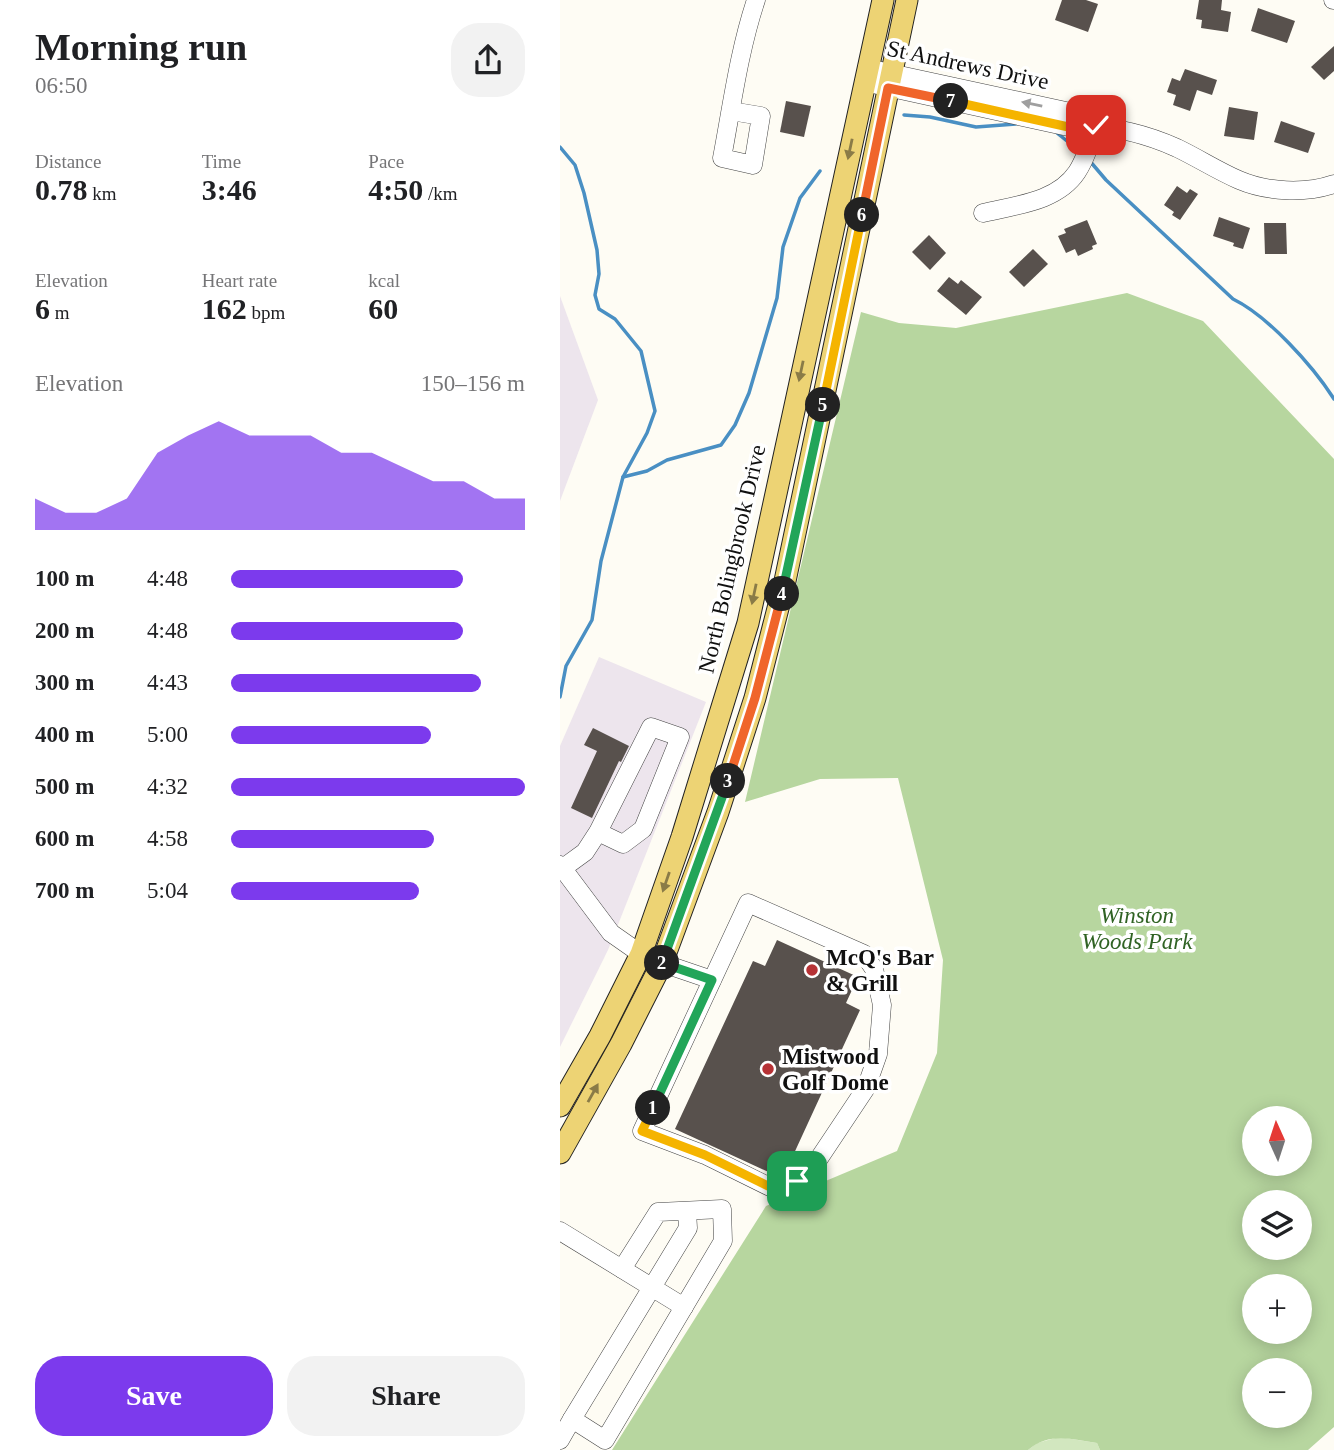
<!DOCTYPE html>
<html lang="en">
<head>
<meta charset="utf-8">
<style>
	body { margin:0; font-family:"Times New Roman",serif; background:#f2f2f2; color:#202124; height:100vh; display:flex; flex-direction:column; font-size:26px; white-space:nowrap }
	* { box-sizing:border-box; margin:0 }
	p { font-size:23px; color:#757577 }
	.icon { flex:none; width:38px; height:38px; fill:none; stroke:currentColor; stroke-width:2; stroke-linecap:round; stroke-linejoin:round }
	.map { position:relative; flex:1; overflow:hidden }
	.panel { display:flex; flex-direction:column; background:#fff; width:560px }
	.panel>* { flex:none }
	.needle { width:46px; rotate:357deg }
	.tools { position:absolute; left:682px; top:1106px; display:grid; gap:14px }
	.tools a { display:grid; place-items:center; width:70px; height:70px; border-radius:50%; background:#fff; box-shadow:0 4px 18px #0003; font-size:35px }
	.pin { position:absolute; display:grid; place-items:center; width:60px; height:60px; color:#fff; margin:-30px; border-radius:14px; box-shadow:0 4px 10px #0006 }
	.km { position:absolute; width:35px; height:35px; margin:-18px; border-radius:50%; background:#222; color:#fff; font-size:19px; line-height:35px; text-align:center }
	.round { display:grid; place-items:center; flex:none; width:74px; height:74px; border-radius:28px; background:#f2f2f2 }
	.overview { display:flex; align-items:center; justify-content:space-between; height:119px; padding:0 35px }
	h1 { font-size:38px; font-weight:700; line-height:52px }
	.stats { display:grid; grid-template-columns:repeat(3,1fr); gap:10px; height:119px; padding:7px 35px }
	.stats div { display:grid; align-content:center }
	.stats b { font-size:30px; font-weight:700 }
	.stats small { font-size:19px; font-weight:400 }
	.stats p { font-size:19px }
	.chart { height:196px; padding:14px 35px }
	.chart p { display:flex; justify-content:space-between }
	.chart svg { width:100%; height:126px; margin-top:7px; fill:#7c3aed; opacity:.7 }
	.cta { display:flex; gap:14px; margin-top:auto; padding:14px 35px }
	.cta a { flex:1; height:80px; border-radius:28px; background:#7c3aed; color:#fff; font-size:28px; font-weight:700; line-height:80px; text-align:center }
	.cta a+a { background:#f2f2f2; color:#202124 }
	ul { padding:0 35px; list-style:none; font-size:23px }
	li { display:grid; grid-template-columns:112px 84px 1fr; align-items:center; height:52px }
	li i { height:18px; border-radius:9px; background:#7c3aed }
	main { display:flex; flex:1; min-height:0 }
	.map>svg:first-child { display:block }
</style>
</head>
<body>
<main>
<section class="panel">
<div class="overview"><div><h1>Morning run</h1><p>06:50</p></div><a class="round"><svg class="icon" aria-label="share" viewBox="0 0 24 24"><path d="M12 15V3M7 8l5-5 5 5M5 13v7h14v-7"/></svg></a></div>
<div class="stats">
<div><p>Distance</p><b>0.78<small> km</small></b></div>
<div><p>Time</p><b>3:46</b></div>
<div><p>Pace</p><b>4:50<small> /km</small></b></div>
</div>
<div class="stats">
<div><p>Elevation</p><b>6<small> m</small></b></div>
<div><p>Heart rate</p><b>162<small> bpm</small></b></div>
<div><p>kcal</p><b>60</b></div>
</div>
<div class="chart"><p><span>Elevation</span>150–156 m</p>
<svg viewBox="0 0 160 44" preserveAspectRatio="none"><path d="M0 44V33L10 38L20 38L30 33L40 17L50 11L60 6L70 11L80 11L90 11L100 17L110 17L120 22L130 27L140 27L150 33L160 33V44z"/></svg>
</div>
<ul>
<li><b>100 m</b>4:48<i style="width:79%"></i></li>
<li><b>200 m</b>4:48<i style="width:79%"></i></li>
<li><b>300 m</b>4:43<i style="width:85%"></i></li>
<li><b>400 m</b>5:00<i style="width:68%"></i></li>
<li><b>500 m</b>4:32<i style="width:100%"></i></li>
<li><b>600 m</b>4:58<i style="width:69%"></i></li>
<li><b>700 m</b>5:04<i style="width:64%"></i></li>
</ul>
<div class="cta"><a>Save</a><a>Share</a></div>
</section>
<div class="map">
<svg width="774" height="1450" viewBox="0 0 774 1450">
	<rect width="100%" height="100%" fill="#fefcf4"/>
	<g fill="#ede5ed">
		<path d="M0 296 38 400 0 501Z"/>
		<path d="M39 657 146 702 48 950 0 1047V746Z"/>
	</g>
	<path fill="#d2e7bf" d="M499 1437 537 1443 540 1450H468L477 1443Z"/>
	<path fill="#b7d69f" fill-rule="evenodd" d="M567 293 643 321 774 459V1427L748 1450H540L537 1443C512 1439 489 1432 468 1450H52L206 1206 337 1151 377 1053 383 960 338 778 260 779 185 802 301 312 339 323 396 328ZM695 1118H740V1164H695ZM695 1202H740V1248H695ZM695 1286H740V1332H695ZM695 1370H740V1416H695Z"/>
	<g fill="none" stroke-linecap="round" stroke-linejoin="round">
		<g stroke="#498fc3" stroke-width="3.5">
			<path d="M344 115 370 117 416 127 456 124"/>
			<path d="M497 133 517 149"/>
			<path d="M0 147 15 165 24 193 37 250 39 274 35 295 39 309 55 319 81 351 95 411 87 433 63 477 41 561 32 620 6 666 0 697"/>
			<path d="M529 160 546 180 673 299C708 316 753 366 774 399"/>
			<path d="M63 477 87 471 107 460 161 445 175 425 189 393 217 298 223 247 240 198 260 171"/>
		</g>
	</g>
	<g fill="#58514d">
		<path d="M502 0H526L538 4 528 32 495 20Z"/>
		<path d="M639 0H662L661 10 671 12 668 32 641 28 642 20 636 19Z"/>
		<path d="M698 8 735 21 727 43 691 31Z"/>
		<path d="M774 46V71L764 80 751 67Z"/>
		<path d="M625 69 657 80 652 95 637 90 630 111 613 105 616 95 607 92 612 78 620 81Z"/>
		<path d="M226 101 251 106 244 137 220 132Z"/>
		<path d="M669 107 698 112 694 140 664 136Z"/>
		<path d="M721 121 755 133 748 153 714 142Z"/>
		<path d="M617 186 627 193 630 189 638 194 620 220 612 215 614 212 604 205Z"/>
		<path d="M659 217 690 228 683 249 673 246 674 243 653 236Z"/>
		<path d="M527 220 537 244 532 246 533 249 518 256 515 249 506 253 498 236 506 233 504 229Z"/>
		<path d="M704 223H726L727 254H705Z"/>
		<path d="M369 235 386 253 370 270 352 252Z"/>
		<path d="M473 249 488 264 464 287 449 272Z"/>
		<path d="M389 277 398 284 401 280 422 297 406 315 377 291Z"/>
		<path d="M33 728 69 746 61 762 59 761 32 818 11 808 37 751 24 745Z"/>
		<path d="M217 940 298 977 286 1003 300 1010 225 1173 217 1176 115 1129 193 961 205 966Z"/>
	</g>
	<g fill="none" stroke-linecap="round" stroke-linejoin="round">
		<defs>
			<g id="minor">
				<path d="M773 0H774"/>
				<path d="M307 68 515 113 536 125"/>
				<path d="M304 82 513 128C549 124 583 133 617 148 638 158 658 171 679 180 707 192 745 194 774 184"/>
				<path d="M171 111 201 116 193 165 162 158C172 105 179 51 196 0"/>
				<path d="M423 213C456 205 497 202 517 172 526 158 531 141 536 125"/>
				<path d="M0 865 51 933 81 954"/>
				<path d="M3 868 25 852 38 832 91 727 120 737 83 829 63 844 38 832"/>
				<path d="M188 903 304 954 314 969 322 1005 318 1054 306 1088 256 1163 237 1181 214 1189 145 1155 82 1131Z"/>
				<path d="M102 963 152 980"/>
				<path d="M0 1231 124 1307"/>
				<path d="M62 1269 98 1212 162 1209 163 1241 45 1440 12 1419 128 1228 127 1211"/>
				<path d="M0 1440 12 1419"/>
			</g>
			<g id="major">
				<path d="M0 1106 40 1036 81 954 122 837 188 623 323 0"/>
				<path d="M0 1153 61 1044 102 963 158 812 195 698 225 581 347 0"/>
			</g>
		</defs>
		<use href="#minor" stroke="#434343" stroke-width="19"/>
		<use href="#major" stroke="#212121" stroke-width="23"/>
		<use href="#minor" stroke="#fff" stroke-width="18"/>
		<use href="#major" stroke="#edd374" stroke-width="21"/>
	</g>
	<defs><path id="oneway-solid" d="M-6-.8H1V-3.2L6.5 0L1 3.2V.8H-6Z" transform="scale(1.75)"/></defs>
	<use fill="#9f9f9f" href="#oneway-solid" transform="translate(472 104) rotate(-168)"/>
	<g fill="#8a7b47">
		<use href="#oneway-solid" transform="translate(290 149) rotate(102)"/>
		<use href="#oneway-solid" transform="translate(241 371) rotate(102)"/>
		<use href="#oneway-solid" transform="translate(194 594) rotate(102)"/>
		<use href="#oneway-solid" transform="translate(106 882) rotate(109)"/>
		<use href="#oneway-solid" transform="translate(33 1093) rotate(-61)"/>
	</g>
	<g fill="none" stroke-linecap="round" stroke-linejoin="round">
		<defs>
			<path id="split-1" d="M93 1108 82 1131 145 1155 214 1189 237 1181"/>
			<path id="split-2" d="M93 1108 152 980 102 963"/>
			<path id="split-3" d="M102 963 168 781"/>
			<path id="split-4" d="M168 781 195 698 222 594"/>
			<path id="split-5" d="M222 594 263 405"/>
			<path id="split-6" d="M263 405 302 215"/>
			<path id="split-7" d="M302 215 328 88 391 101"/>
			<path id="split-8" d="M391 101 513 128 536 125"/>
		</defs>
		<use href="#split-1" stroke="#fff" stroke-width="14"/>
		<use href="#split-2" stroke="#fff" stroke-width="14"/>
		<use href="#split-3" stroke="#fff" stroke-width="14"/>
		<use href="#split-4" stroke="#fff" stroke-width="14"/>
		<use href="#split-5" stroke="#fff" stroke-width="14"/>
		<use href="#split-6" stroke="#fff" stroke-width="14"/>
		<use href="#split-7" stroke="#fff" stroke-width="14"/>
		<use href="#split-8" stroke="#fff" stroke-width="14"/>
		<use href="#split-1" stroke="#f5b400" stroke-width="9"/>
		<use href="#split-2" stroke="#22a559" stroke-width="9"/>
		<use href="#split-3" stroke="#22a559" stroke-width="9"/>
		<use href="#split-4" stroke="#f0652b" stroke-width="9"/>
		<use href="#split-5" stroke="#22a559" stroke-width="9"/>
		<use href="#split-6" stroke="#f5b400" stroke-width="9"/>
		<use href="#split-7" stroke="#f0652b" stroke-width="9"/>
		<use href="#split-8" stroke="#f5b400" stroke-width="9"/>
	</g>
	<g fill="#b63235" stroke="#fff" stroke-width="2.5">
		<circle cx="252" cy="970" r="7"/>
		<circle cx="208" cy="1069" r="7"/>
	</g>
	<g text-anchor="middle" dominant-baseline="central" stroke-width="7" stroke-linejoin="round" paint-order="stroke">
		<g font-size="23" fill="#101010" stroke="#fff">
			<text transform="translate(408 65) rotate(12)">St Andrews Drive</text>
			<text transform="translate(172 559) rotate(-77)">North Bolingbrook Drive</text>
		</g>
		<g font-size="23" font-style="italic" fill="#306324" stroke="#fff">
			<text x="577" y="915">Winston<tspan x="577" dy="26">Woods Park</tspan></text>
		</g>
		<g font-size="23" font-weight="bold" fill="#101010" stroke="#fff" text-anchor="start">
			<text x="266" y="957">McQ's Bar<tspan x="266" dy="26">&amp; Grill</tspan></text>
			<text x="222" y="1056">Mistwood<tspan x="222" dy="26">Golf Dome</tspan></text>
		</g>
	</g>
</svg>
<div class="tools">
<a><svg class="needle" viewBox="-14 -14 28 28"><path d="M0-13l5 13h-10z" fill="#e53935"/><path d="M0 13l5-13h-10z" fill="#757577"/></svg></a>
<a><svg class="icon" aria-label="layers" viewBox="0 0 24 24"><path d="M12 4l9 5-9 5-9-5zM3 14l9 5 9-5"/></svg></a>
<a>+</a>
<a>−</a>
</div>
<div class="pin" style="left:237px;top:1181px;background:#1e9e55"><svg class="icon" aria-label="arrive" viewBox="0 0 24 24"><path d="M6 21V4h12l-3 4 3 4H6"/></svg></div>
<div class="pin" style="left:536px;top:125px;background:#d93025"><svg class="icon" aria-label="check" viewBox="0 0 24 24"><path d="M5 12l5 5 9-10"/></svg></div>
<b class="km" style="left:93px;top:1108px">1</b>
<b class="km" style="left:102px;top:963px">2</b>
<b class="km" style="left:168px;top:781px">3</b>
<b class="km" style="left:222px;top:594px">4</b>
<b class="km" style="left:263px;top:405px">5</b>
<b class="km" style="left:302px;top:215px">6</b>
<b class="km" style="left:391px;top:101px">7</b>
</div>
</main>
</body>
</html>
